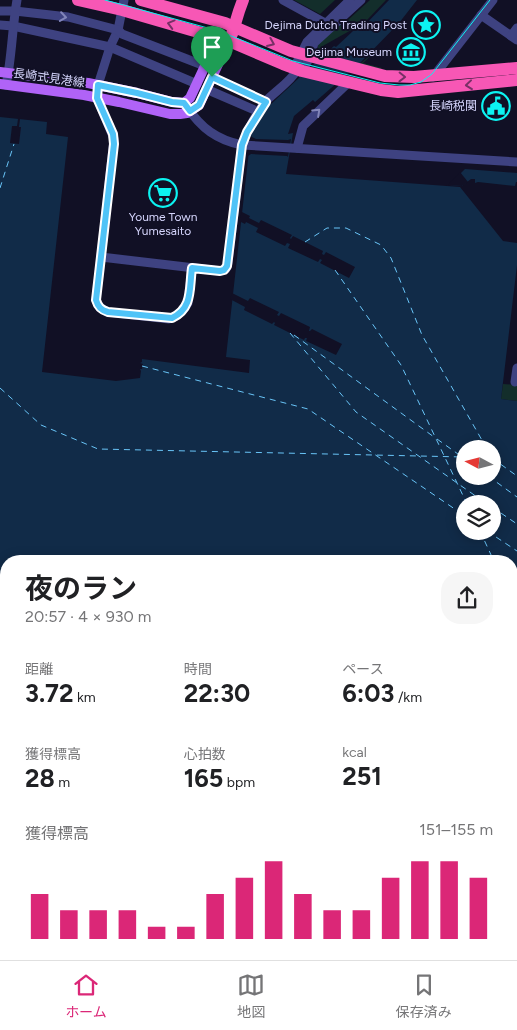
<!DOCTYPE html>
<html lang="ja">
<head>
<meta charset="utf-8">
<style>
	body { margin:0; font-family:Figtree,"Noto Sans JP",sans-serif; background:#f6f6f6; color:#202124; height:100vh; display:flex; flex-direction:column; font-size:19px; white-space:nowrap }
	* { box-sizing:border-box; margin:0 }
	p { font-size:16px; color:#757577 }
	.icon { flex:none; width:28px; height:28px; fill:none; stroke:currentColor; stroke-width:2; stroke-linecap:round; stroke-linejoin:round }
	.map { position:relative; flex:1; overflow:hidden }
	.drawer { position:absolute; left:0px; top:555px; width:518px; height:405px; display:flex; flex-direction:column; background:#fff; border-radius:20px 20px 0 0; box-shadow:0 2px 12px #0003 }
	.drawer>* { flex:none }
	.needle { width:32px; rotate:277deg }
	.tools { position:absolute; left:456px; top:440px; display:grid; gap:10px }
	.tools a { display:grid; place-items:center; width:45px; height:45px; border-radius:50%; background:#fff; box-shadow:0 2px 12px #0003; font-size:25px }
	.pin { position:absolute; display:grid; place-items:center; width:42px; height:42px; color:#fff; margin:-51px -21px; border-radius:50% 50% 50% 0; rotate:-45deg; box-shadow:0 0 5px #0007 }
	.pin .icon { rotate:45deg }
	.round { display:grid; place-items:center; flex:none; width:52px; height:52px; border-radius:20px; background:#f6f6f6 }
	.summary { display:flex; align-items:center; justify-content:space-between; height:85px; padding:0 25px }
	h1 { font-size:28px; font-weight:700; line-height:38px }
	.figures { display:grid; grid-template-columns:repeat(3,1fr); gap:8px; height:85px; padding:5px 25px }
	.figures div { display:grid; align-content:center }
	.figures b { font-size:25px; font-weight:700 }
	.figures small { font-size:14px; font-weight:400 }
	.figures p { font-size:14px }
	.chart { height:140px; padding:10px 25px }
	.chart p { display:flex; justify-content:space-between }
	.chart svg { width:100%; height:90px; margin-top:5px; stroke:#db2777; stroke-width:6 }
	.dock { display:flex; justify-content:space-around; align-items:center; height:70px; border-top:1px solid #e0e0e0; background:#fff; font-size:14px; color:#757577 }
	.dock a { display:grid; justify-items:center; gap:2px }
	.dock .selected { color:#db2777 }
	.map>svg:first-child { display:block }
</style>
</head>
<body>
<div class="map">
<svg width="517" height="960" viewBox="0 0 517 960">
	<rect width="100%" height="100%" fill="#111025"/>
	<g fill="#132e2b">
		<path d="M294 0H335L320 14Z"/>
		<path d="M370 0H386L368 19 353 29 321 47 327 54 361 63 379 48 363 63 382 68 381 69 325 56 318 48V44L341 23 348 20Z"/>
		<path d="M503 384 517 385V401L501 399Z"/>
	</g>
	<g fill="#112b48" fill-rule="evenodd">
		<path d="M389 0H417L399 23 361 62 315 102 313 100 294 116 288 134 293 133 286 174 460 187 503 241 517 243V265L501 399 517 401V960H351L344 954H511V561H6V673L0 666V117L47 122 46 134 68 137 42 372 116 381 140 378 141 371 140 369H142L143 364 140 363 142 362V359L249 373 250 360 226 357 251 133 269 106 300 77 334 46 336 47 353 31 363 27ZM465 449H492V476H465ZM465 504H492V531H465Z"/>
		<path d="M465 169 517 173V182H516L515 186 478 182 475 183V179H471L462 186 449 185Z"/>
		<path d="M167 954H196L191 960H167Z"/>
		<path d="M305 954H330L325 960H313Z"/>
	</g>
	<g fill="#111025">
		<path d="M18 119H20L19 127H21L19 144 10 143 12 126H17Z"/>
		<path d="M250 134 252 137 256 139 288 140 291 139 288 157 287 156 251 154 248 156Z"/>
		<path d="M460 172 468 182 462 186 448 185Z"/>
		<path d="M242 212 250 216 249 218 259 223 261 220 292 235 290 238 291 239 293 236 323 251 322 254 324 255 326 252 355 267 349 278 320 263 322 260 320 259 318 262 288 248 290 244 287 243 285 246 256 232 258 228 246 222 245 224 239 221Z"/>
		<path d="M232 293 248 301 250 298 279 312 277 315 279 316 281 313 310 327 309 331H310L312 329 342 344 336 355 306 341 307 338H305L304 340 274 325 275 323 274 322 272 324 244 310 245 307 230 299Z"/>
	</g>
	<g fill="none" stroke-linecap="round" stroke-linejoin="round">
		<g stroke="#69c5f8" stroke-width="1" stroke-dasharray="6 5" stroke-linecap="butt">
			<path d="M0 188 14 144"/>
			<path d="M305 242 327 228H346L381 245 391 258 422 335 487 449"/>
			<path d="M335 270 401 365 467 504"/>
			<path d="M290 333 356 412 487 504"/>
			<path d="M294 335 434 437"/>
			<path d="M142 366 308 409 465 516"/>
			<path d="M0 388 41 425 98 449 465 457"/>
			<path d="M437 439 465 459"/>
			<path d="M492 458 517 476"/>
			<path d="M488 476 517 497"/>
			<path d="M492 507 517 524"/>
			<path d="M480 531 492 557 498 561"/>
			<path d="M487 531 517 551"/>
			<path d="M511 570 517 574"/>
		</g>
		<g stroke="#3e4281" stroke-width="9">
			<path d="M124 0 118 30 110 47 98 85 97 98 114 139 101 257 220 271 226 269 228 263 242 145C247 131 257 111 267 100 277 90 290 82 298 69"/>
			<path d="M283 0 325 23"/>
			<path d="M0 11H15L68 17 118 30 122 34 205 66"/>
			<path d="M481 15 517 40"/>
			<path d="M0 25 13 26 110 47 197 84"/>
			<path d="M511 36 517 28"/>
			<path d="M294 68 307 42 350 0"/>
			<path d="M302 71 310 57 314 43 361 0"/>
			<path d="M212 77 266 102"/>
			<path d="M433 77 493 0"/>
			<path d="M6 85C12 57 12 28 17 0"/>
			<path d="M206 89 259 112"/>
			<path d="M187 107C201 128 217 140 242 145L517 162"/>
			<path d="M297 148 303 126 349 82"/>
			<path d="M101 257 96 300 100 308 108 312 169 319C177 317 184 310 188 303L192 268"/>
			<path d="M515 382 517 368"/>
			<path d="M0 683 6 690"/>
		</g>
		<g stroke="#b063f7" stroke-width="10">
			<path d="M0 72 88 83 137 93 172 102 184 103 190 98 218 38"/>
			<path d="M0 84 84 95 119 102 170 114H180L187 113 199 105 229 41"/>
		</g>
		<g stroke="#f757b5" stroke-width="12">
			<path d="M78 0 122 10 229 41 283 64 302 71 381 90 398 92 517 80"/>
			<path d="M141 0 225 23 291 51 385 76 414 77 517 68"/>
			<path d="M232 34 239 11 243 0"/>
			<path d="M0 741 6 748"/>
			<path d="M158 960V954"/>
		</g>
		<path stroke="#0cf3f1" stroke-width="1" d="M105 0 219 31 293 61 380 83 399 85H410L421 82 432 74 490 0"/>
	</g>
	<defs><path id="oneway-chevron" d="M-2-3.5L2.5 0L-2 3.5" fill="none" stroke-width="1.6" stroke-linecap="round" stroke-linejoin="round" transform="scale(1.25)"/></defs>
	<g stroke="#8285b9">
		<use href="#oneway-chevron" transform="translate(63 17) rotate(8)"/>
		<use href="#oneway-chevron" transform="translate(317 112) rotate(-43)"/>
	</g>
	<g stroke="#783066">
		<use href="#oneway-chevron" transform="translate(171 24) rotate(-165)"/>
		<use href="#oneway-chevron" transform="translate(271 43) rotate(23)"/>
		<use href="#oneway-chevron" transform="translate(402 77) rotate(1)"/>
		<use href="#oneway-chevron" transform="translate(469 85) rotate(174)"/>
	</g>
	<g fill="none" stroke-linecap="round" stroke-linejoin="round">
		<defs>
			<path id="route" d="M212 77 266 102 247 132 242 145 227 266 224 270 220 271 192 268C189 289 193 308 172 318L108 312C101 310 98 307 96 300L114 144 113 134 97 98 98 85 137 93 172 102 184 103 190 111 199 105Z"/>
		</defs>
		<use href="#route" stroke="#fff" stroke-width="10"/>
		<use href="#route" stroke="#4fc3f7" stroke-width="6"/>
	</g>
	<defs>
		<symbol id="sight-ring" viewBox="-11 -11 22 22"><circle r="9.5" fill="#111025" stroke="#0cf3f1" stroke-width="1.5"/><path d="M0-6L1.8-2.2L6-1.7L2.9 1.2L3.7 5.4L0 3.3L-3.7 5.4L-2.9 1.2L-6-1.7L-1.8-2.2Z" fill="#0cf3f1"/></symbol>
		<symbol id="museum-ring" viewBox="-11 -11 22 22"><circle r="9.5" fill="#111025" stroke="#0cf3f1" stroke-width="1.5"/><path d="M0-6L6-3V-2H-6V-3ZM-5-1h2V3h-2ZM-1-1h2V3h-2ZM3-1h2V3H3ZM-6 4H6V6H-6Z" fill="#0cf3f1"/></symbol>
		<symbol id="civic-ring" viewBox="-11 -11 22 22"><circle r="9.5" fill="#111025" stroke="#0cf3f1" stroke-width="1.5"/><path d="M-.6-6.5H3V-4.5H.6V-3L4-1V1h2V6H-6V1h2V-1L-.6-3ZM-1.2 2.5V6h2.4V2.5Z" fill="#0cf3f1"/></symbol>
		<symbol id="supermarket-ring" viewBox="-11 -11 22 22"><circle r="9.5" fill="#111025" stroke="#0cf3f1" stroke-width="1.5"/><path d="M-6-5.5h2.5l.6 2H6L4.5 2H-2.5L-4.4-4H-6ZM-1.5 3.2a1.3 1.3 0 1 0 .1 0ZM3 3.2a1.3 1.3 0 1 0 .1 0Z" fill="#0cf3f1"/></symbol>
	</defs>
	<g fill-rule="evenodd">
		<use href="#sight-ring" x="410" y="9" width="32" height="32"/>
		<use href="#museum-ring" x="395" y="36" width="32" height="32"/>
		<use href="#civic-ring" x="480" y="90" width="32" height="32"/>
		<use href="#supermarket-ring" x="147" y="177" width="32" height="32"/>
	</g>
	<g text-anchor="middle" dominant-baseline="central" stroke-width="4" stroke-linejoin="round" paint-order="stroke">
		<g font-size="12" fill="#d6d6fd" stroke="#111025" text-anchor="end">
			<text x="407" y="25">Dejima Dutch Trading Post</text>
			<text x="392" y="52">Dejima Museum</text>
			<text x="477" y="106">長崎税関</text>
			<text x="163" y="217" text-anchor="middle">Youme Town<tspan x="163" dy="14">Yumesaito</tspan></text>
		</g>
		<g font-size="12" fill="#d6d6fd" stroke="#111025">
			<text transform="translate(49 78) rotate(8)">長崎式見港線</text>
		</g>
	</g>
</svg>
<div class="tools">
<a><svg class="needle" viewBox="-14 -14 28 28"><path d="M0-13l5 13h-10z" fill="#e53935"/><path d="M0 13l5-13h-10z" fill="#757577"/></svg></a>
<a><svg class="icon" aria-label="layers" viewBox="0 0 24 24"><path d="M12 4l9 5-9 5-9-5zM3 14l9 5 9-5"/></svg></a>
</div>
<div class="pin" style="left:212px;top:77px;background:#1e9e55"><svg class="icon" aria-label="arrive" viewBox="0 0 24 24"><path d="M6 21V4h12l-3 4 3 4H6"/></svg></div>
<section class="drawer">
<div class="summary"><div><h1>夜のラン</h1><p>20:57 · 4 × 930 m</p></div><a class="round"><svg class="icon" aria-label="share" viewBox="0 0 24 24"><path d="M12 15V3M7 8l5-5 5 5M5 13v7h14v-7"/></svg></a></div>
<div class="figures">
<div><p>距離</p><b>3.72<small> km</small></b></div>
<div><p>時間</p><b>22:30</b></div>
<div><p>ペース</p><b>6:03<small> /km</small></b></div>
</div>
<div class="figures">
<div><p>獲得標高</p><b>28<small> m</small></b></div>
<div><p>心拍数</p><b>165<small> bpm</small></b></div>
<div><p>kcal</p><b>251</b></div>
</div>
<div class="chart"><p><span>獲得標高</span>151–155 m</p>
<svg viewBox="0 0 160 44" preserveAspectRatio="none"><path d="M5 44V22M15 44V30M25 44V30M35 44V30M45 44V38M55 44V38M65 44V22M75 44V14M85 44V6M95 44V22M105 44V30M115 44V30M125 44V14M135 44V6M145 44V6M155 44V14"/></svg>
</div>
</section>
</div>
<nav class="dock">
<a class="selected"><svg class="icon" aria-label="home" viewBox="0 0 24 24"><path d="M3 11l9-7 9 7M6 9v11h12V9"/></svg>ホーム</a>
<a><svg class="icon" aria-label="map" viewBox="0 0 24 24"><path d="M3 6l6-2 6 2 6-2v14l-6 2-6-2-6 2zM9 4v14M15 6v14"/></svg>地図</a>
<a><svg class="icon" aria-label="saved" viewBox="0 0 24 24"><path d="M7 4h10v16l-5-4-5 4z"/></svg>保存済み</a>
</nav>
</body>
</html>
